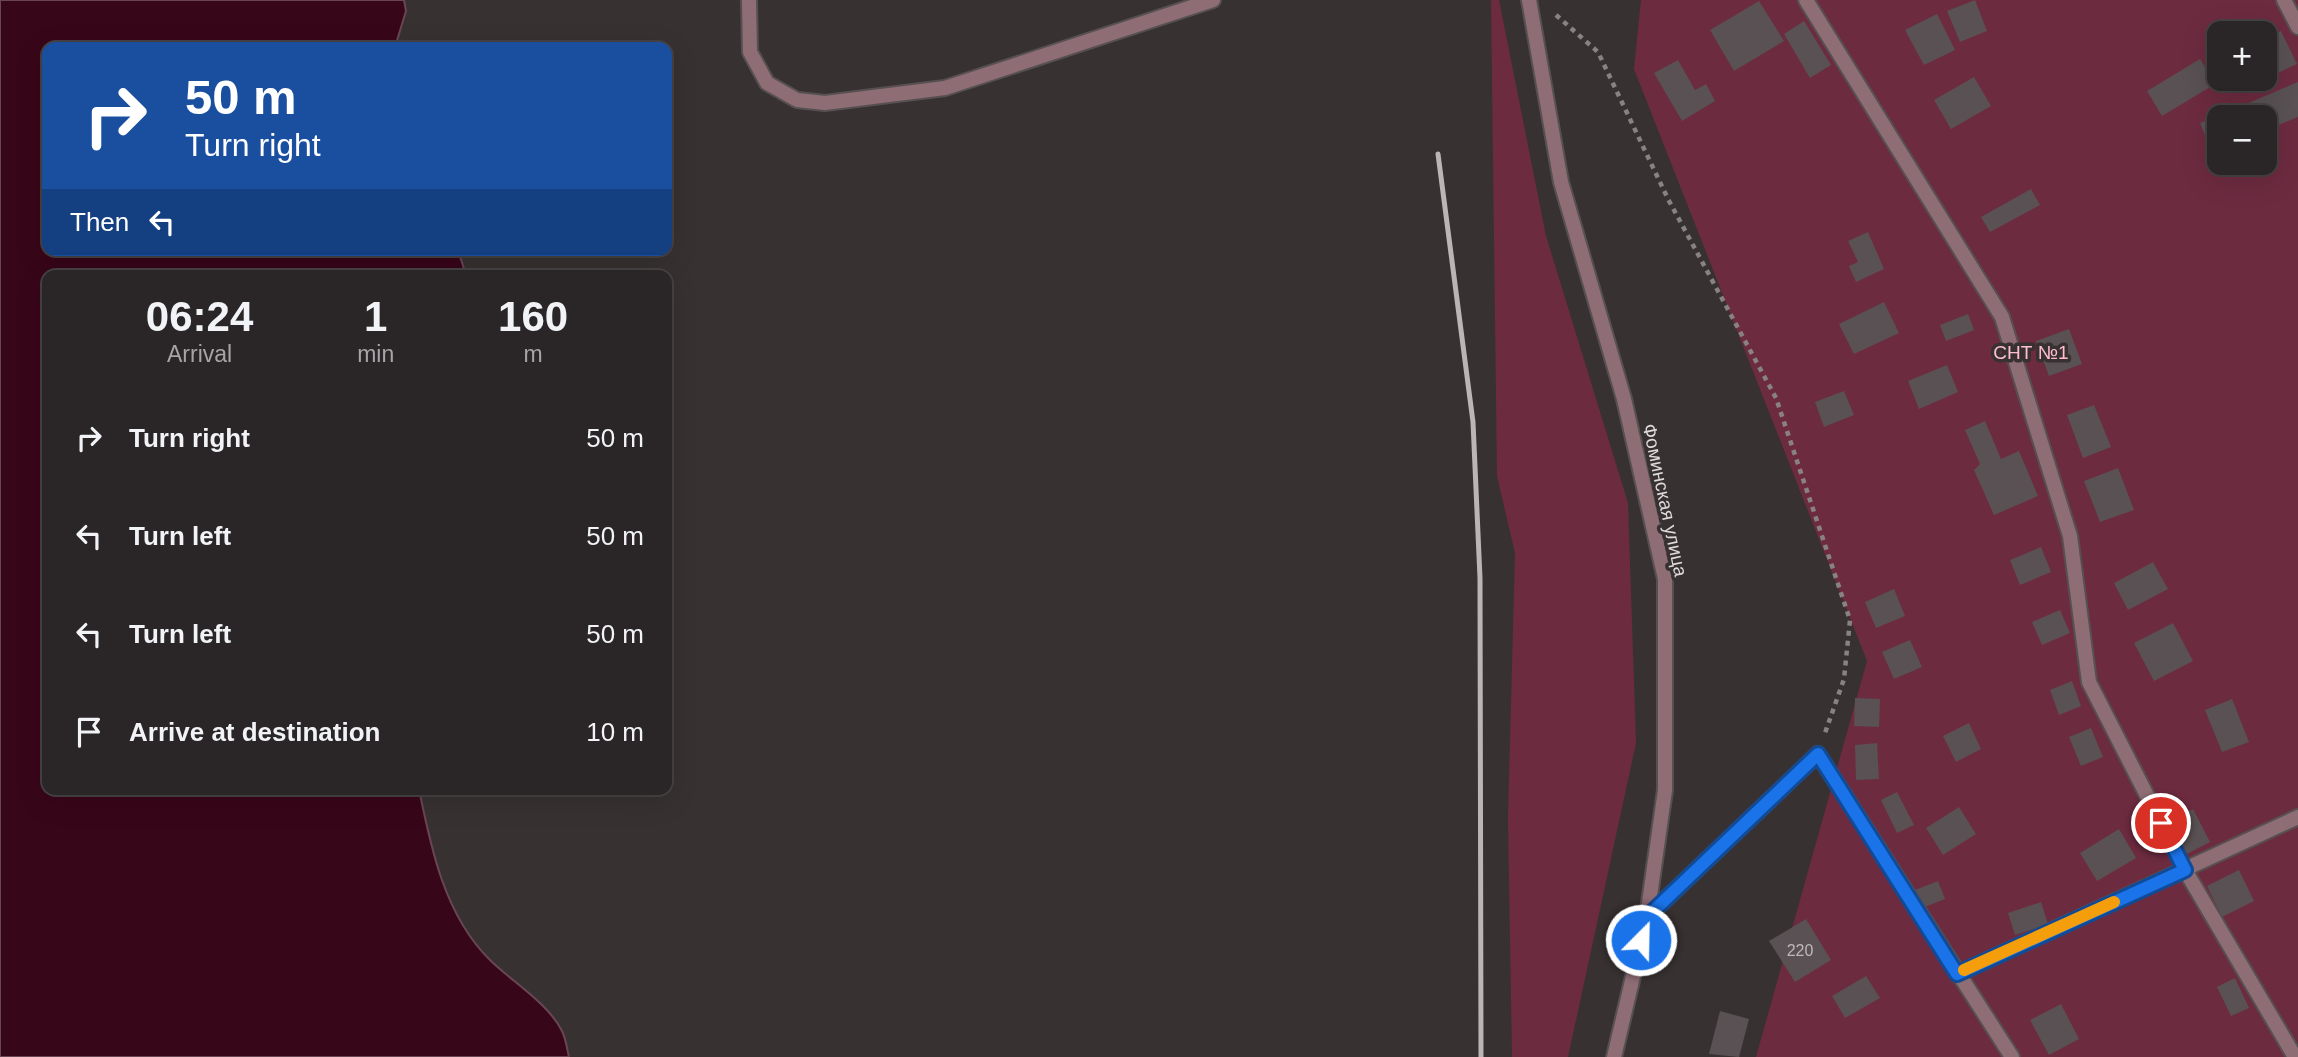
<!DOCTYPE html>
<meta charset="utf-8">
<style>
:root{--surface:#2a2526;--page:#363132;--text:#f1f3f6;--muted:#a5a5a7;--line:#464243}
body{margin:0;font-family:Helvetica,sans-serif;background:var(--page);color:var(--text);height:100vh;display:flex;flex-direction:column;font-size:26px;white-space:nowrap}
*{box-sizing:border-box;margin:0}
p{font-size:23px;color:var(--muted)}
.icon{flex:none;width:38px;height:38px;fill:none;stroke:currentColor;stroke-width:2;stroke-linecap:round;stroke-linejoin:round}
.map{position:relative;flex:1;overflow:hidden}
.side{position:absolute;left:42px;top:270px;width:630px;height:525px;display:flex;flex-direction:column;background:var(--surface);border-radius:14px;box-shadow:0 7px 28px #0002,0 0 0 2px var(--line)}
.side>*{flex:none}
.banner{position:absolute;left:42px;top:42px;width:630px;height:214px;border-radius:14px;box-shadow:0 7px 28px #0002,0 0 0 2px var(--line);background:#1a4fa0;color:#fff;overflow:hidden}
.tools{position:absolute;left:2207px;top:21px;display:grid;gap:14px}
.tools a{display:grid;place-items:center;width:70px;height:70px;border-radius:14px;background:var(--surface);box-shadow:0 7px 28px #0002,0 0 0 2px var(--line);font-size:35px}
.pin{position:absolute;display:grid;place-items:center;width:60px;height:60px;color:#fff;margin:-30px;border:4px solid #fff;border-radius:50%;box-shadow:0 2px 7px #0007}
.me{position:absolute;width:77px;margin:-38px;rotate:23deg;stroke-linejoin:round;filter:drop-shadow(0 0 5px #0008)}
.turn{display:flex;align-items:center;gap:24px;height:147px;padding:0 28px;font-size:32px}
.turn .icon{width:91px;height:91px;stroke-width:2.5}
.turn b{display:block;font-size:49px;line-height:60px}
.then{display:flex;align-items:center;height:66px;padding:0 28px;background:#0003;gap:14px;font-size:26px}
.eta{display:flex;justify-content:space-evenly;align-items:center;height:119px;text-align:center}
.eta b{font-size:42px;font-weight:700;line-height:49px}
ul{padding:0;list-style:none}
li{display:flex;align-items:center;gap:21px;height:98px;padding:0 28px}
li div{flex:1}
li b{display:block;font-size:26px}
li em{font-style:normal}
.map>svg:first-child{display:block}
</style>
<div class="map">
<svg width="2298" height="1057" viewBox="0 0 2298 1057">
<rect width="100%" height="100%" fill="#383132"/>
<g fill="#6d2b40" fill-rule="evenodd">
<polygon points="1491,0 1499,0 1546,236 1628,503 1636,743 1568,1057 1512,1057 1508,818 1515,553 1497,476"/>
<path d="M 1641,0 L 2298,0 L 2298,1057 L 1756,1057 L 1867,661 L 1634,69 ZM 2219,33 L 2264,33 L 2264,79 L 2219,79 ZM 2219,117 L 2264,117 L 2264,163 L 2219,163 Z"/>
</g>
<path fill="#380619" stroke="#6a4654" stroke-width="2" d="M 0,0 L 404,0 L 406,11 L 395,47 L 47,47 L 47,250 L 458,250 L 466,275 L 47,275 L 47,789 L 419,789 C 431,849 445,916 490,960 C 511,981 549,1004 562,1031 C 566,1039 567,1049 569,1057 L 0,1057 Z"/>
<g fill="#595153">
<polygon points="1975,0 1987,31 1960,42 1947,11"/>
<polygon points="1759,1 1784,41 1734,71 1710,30"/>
<polygon points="1937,14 1955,50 1924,65 1905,30"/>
<polygon points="1804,21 1831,65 1810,78 1784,34"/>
<polygon points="2281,31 2297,64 2271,76 2264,62 2264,39"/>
<polygon points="2200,59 2215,84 2162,116 2147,91"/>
<polygon points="1678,60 1695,90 1706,84 1715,101 1682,121 1654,73"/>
<polygon points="1974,77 1991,106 1951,129 1934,100"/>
<polygon points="2298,82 2298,117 2264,131 2264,117 2251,117 2246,104"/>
<polygon points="2228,111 2231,117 2219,117 2219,146 2211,150 2200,123"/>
<polygon points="2031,189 2040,205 1990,232 1981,217"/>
<polygon points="1868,232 1884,269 1856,282 1849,266 1858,262 1848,241"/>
<polygon points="1884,302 1899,333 1854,354 1839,324"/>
<polygon points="1968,314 1974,330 1946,341 1940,325"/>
<polygon points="2069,329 2082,364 2049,376 2036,341"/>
<polygon points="1947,365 1958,392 1919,409 1908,381"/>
<polygon points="1844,391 1854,415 1824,427 1815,402"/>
<polygon points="2094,405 2111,447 2083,458 2067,415"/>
<polygon points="1985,421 2001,459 2019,451 2038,496 1994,515 1974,470 1980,464 1965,430"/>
<polygon points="2118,468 2134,510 2100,522 2084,481"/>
<polygon points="2041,547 2051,572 2020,585 2010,560"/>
<polygon points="2153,562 2168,589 2128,610 2114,583"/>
<polygon points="1894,589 1905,616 1876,628 1865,602"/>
<polygon points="2060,610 2070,633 2042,645 2032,622"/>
<polygon points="2173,623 2193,661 2154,681 2134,643"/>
<polygon points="1910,640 1922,667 1894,679 1882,652"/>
<polygon points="2072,681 2081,706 2059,715 2050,690"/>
<polygon points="1855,698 1880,699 1879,727 1854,726"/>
<polygon points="2232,699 2249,742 2222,752 2205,710"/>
<polygon points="1969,723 1981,749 1956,762 1943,736"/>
<polygon points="2091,728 2103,757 2081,766 2069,737"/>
<polygon points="1877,743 1879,779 1856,780 1855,745"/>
<polygon points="1897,792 1914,825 1897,833 1881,800"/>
<polygon points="1959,807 1976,834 1943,855 1926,828"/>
<polygon points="2193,809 2210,842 2185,855 2168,822"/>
<polygon points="2119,829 2136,858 2097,881 2080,853"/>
<polygon points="2239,870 2254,901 2222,917 2207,886"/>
<polygon points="1938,881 1945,899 1922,908 1915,890"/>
<polygon points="2041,902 2048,924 2015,935 2008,913"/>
<polygon points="1806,919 1831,960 1795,982 1769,941"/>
<polygon points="1866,976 1880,998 1845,1018 1832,996"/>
<polygon points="2235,978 2249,1008 2231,1016 2217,987"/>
<polygon points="2061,1004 2079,1039 2049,1055 2030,1020"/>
<polygon points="1720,1011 1749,1019 1739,1057 1709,1054"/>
</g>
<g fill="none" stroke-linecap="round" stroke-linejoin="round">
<g stroke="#565051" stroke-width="18">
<g id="service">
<polyline points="749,0 750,52 767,83 797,100 825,103 945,88 1213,0"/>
<polyline points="1806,0 2002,317 2070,536 2089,682 2185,870 2295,1057"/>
<polyline points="2284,0 2298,27"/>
<polyline points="1647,917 1818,754 2012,1057"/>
<polyline points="1957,974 2298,817"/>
</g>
</g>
<g stroke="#565051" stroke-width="18">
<polyline id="tertiary" points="1529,0 1561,182 1624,399 1665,579 1665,790 1647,917 1614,1057"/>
</g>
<polyline stroke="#888283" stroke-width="4.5" stroke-dasharray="5 5" stroke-linecap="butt" points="1556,15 1598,52 1668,199 1776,398 1850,620 1844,679 1825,733"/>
<use href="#service" stroke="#8f6d75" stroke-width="14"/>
<use href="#tertiary" stroke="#8f6d75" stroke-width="14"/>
<polyline stroke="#bab5b6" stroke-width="5" points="1438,154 1473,422 1480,578 1481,1057"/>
</g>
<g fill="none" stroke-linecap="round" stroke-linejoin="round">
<g stroke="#114b97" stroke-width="18">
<polyline id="route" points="1641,940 1647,917 1818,754 1957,974 2185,870 2161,823"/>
</g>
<use href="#route" stroke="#1a73e8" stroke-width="12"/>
<polyline stroke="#f59e0b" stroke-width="12" points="1964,970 2114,902"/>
</g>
<g text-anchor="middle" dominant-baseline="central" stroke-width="7" stroke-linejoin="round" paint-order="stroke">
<g font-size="16" fill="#beb8ba">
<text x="1800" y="950">220</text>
</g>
<g font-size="19" fill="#ffbdcd" stroke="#383132">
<text x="2031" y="352">СНТ №1</text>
</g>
<g font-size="19" fill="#dfdbdc" stroke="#383132">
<text transform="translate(1665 500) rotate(78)">Фоминская улица</text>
</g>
</g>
</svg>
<div class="tools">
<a>+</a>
<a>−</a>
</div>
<div class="pin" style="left:2161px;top:823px;background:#d93025"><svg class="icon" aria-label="arrive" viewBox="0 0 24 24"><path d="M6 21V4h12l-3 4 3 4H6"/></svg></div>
<svg class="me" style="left:1641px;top:940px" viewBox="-20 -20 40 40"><circle r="17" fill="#1a73e8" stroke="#fff" stroke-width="3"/><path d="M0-11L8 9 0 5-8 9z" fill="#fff"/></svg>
<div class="banner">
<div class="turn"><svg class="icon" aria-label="right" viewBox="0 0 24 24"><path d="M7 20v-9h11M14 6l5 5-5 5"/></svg><div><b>50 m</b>Turn right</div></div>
<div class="then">Then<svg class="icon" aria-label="left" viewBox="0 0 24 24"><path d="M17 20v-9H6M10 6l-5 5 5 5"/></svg></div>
</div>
<section class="side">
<div class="eta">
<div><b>06:24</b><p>Arrival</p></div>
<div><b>1</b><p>min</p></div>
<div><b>160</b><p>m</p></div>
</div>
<ul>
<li><svg class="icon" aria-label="right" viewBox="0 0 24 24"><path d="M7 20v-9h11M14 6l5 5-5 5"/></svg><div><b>Turn right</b></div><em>50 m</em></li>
<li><svg class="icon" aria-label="left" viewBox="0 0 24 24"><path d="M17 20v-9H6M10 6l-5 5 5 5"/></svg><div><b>Turn left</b></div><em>50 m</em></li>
<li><svg class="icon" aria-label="left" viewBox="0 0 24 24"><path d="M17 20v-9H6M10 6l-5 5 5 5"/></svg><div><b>Turn left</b></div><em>50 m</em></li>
<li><svg class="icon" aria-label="arrive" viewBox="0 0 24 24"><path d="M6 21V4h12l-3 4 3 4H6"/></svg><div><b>Arrive at destination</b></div><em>10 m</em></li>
</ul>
</section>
</div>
